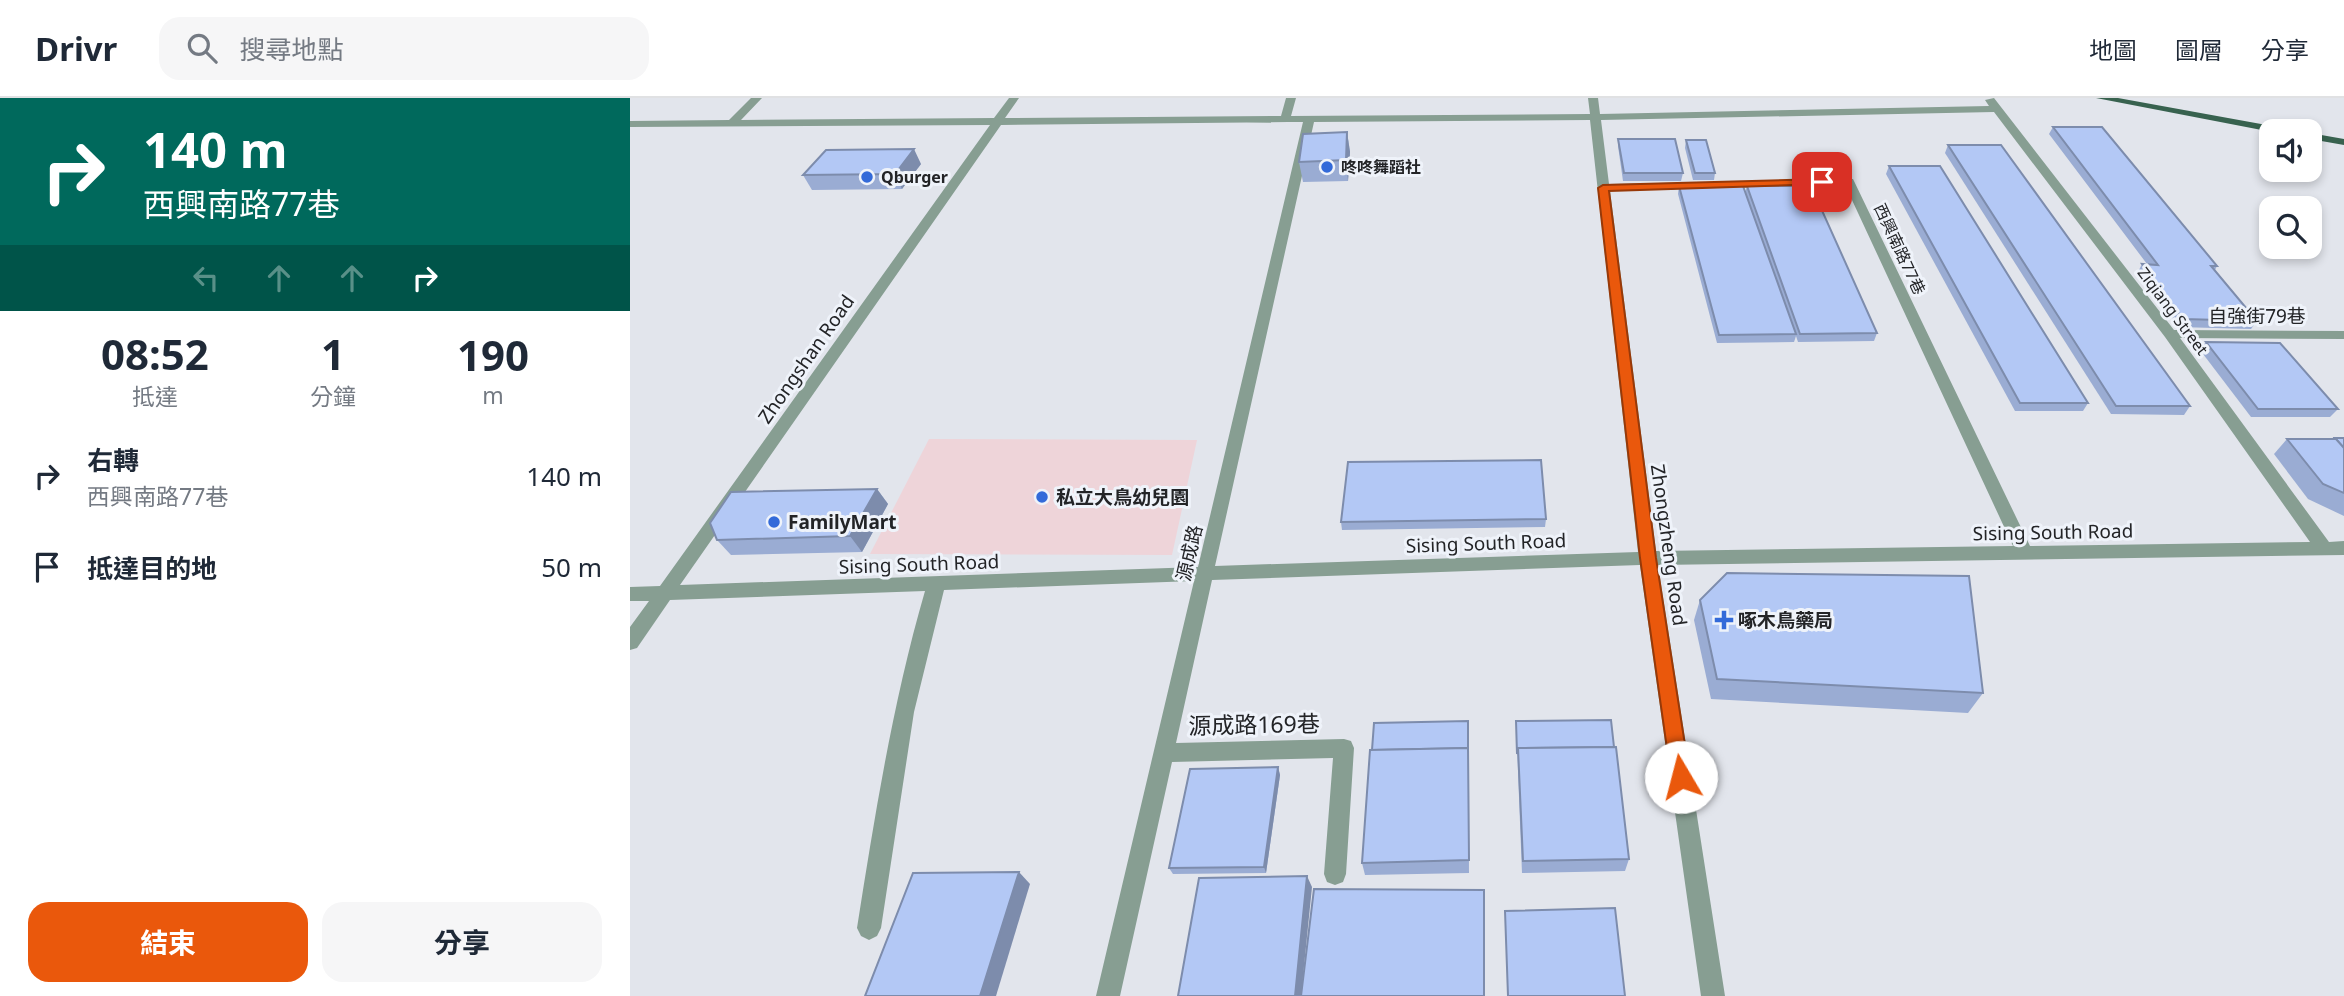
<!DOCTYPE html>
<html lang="zh-TW">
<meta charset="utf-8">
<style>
:root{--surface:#fff;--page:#f6f6f7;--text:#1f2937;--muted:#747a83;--line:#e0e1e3;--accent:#ea580c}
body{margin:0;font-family:"Noto Sans","Noto Sans TC",sans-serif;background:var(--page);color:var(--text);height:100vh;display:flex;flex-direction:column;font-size:26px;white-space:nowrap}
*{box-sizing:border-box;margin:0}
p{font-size:23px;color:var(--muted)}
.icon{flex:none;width:38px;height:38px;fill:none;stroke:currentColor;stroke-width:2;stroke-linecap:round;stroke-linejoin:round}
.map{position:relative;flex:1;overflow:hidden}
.side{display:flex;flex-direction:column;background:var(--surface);width:630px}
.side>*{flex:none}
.hud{background:#00695c;color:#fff;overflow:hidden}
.controls{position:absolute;left:1629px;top:21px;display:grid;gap:14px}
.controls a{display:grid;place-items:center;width:63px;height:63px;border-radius:14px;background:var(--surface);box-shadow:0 4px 10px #0003;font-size:35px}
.pin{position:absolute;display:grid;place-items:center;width:60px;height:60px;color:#fff;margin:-30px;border-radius:14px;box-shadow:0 4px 10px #0006}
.me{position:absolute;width:77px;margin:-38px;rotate:352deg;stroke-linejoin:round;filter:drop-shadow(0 0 5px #0008)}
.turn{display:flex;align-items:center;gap:24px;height:147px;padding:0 28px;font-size:32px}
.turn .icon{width:91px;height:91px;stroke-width:2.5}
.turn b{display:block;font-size:49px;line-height:60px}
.lanes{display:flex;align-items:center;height:66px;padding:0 28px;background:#0003;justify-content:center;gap:35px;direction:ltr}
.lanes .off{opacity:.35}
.eta{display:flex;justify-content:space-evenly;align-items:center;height:119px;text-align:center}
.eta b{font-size:42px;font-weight:700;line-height:49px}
.primary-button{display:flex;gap:14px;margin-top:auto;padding:14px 28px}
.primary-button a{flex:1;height:80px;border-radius:21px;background:var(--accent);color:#fff;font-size:28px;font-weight:700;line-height:80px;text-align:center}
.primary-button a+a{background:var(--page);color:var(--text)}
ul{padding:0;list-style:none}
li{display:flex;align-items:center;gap:21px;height:91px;padding:0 28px}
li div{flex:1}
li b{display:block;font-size:26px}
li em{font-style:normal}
header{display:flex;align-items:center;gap:42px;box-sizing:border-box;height:98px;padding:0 35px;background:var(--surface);border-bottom:2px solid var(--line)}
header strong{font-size:33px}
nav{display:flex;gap:38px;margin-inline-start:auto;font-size:24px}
.search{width:490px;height:63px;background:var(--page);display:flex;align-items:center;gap:18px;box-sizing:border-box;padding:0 24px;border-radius:21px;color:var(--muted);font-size:26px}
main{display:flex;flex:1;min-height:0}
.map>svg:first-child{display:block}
</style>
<header>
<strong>Drivr</strong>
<div class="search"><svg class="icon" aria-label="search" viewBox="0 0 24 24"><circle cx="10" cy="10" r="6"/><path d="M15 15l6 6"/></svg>搜尋地點</div>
<nav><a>地圖</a><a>圖層</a><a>分享</a></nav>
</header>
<main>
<section class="side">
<div class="hud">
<div class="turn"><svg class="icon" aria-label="right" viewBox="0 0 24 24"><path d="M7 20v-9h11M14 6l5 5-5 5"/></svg><div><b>140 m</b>西興南路77巷</div></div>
<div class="lanes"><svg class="icon off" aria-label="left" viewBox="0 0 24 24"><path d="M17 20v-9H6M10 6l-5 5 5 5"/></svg><svg class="icon off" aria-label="ahead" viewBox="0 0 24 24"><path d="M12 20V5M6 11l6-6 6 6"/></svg><svg class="icon off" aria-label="ahead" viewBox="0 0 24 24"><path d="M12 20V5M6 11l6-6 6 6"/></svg><svg class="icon" aria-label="right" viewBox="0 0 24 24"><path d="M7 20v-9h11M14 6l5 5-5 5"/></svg></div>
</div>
<div class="eta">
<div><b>08:52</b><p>抵達</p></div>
<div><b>1</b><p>分鐘</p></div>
<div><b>190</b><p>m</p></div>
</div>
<ul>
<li><svg class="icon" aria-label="right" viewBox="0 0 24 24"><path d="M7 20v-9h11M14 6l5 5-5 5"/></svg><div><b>右轉</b><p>西興南路77巷</p></div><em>140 m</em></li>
<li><svg class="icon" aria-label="arrive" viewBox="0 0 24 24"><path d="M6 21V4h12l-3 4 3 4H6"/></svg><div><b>抵達目的地</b></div><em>50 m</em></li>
</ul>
<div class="primary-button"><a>結束</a><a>分享</a></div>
</section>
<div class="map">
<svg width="1714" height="898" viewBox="0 0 1714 898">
<rect width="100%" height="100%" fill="#e2e5ec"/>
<polygon fill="#eed4d9" points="299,341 567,342 542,457 240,456"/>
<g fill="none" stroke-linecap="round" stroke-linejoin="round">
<path fill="#879e92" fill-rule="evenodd" d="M 121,0 L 132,0 L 111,22 L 364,20 L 379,0 L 389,0 L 375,20 L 651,18 L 656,0 L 666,0 L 661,18 L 960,16 L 958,0 L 968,0 L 970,16 L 1359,8 L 1355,2 L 1364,0 L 1544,232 L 1714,233 L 1714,241 L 1550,240 L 1699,444 L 1714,443 L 1714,457 L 1028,467 L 1095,898 L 1071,898 L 1010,467 L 582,482 L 546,645 L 714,641 L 721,643 L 724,650 L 716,776 L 713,784 L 705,787 L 697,784 L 694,776 L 703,660 L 542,664 L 490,898 L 466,898 L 564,483 L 314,492 L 284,614 L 251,830 L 247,838 L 239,842 L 231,838 L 227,830 C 245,716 263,603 295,493 L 40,502 L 7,550 L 0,552 L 0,529 L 19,503 L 0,503 L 0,489 L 30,488 L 360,27 L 0,29 L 0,23 L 99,22 ZM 1364,14 L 1535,239 L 1680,444 L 1400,448 L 1223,81 L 979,86 L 971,22 ZM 960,22 L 1008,454 L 585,468 L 684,24 ZM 658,24 L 673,24 L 568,469 L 50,487 L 371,27 ZM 1215,87 L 1383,448 L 1026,453 L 980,93 Z"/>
<g fill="#38624f" fill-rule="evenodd">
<polygon points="1466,0 1488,0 1653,30 1658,33 1642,34"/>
<polygon points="1680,35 1714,41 1714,47 1680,41"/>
</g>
</g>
<g fill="#9aacd3">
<polygon points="1423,29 1587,168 1585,172 1627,223 1621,231 1548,229 1508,174 1512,166 1517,166 1419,36"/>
<polygon points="717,34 720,54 718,83 673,84 669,64"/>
<polygon points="988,41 1053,75 1051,83 993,83 988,48"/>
<polygon points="1056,42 1085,75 1084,82 1063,82 1055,50"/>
<polygon points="1318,47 1560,308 1554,317 1481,316 1315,55"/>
<polygon points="291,66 272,91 182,92 173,77"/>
<polygon points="1259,68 1458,305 1453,313 1385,313 1256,76"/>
<polygon points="1049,88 1115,95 1117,88 1247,235 1244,243 1168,244 1166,238 1164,244 1087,245 1048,96"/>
<polygon points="1576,244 1708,311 1700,319 1621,319 1570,252"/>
<polygon points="1714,340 1714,418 1678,401 1644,356 1657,341"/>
<polygon points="247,391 258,406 232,454 101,457 87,442"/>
<polygon points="916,421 915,429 712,432 711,424"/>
<polygon points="1070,502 1353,595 1338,615 1081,601 1064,522"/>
<polygon points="838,623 839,775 735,777 732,765"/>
<polygon points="886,623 999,761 995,773 892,775"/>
<polygon points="648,669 650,677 636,775 543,776 539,770"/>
<polygon points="875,813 995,898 878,898"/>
</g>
<g fill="#7d8cac">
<polygon points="717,34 720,54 718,83 716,62"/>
<polygon points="284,51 291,66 272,91 265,76"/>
<polygon points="247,391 258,406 232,454 220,438"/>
<polygon points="648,669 650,677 636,775 634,769"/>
<polygon points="389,774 400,786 366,898 350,898"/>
<polygon points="677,778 682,789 671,898 665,898"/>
</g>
<g fill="#b3c8f5" stroke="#7d8cac" stroke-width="2">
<polygon points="1423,29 1472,29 1587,168 1581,168 1627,223 1553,221 1512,166 1528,167"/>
<polygon points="717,34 716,62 669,64 673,36"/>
<polygon points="988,41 1045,41 1053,75 994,75"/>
<polygon points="1056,42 1076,42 1085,75 1065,75"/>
<polygon points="1318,47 1371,47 1560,308 1486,308"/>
<polygon points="284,51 265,76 173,77 196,52"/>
<polygon points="1259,68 1310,68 1458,305 1390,305"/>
<polygon points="1049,88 1113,88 1166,236 1089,237"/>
<polygon points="1117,88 1181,88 1247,235 1170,236"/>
<polygon points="1576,244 1650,245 1708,311 1628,311"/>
<polygon points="1703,340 1714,340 1714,350 1706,341"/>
<polygon points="1657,341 1706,341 1714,350 1714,395 1693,386"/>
<polygon points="911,362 916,421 711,424 718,364"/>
<polygon points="247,391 220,438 87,442 80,425 101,394"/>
<polygon points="1097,475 1339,478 1353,595 1087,581 1070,502"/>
<polygon points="981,622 984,649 888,650 887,656 886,623"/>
<polygon points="838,623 838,656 838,650 742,652 744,625"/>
<polygon points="986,649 999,761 893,763 888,650"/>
<polygon points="838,650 839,762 732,765 740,652"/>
<polygon points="648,669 634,769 539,770 560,671"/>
<polygon points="389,774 350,898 235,898 283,775"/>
<polygon points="677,778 665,898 548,898 569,780"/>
<polygon points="684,791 854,792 854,898 671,898"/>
<polygon points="985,810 995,898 878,898 875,813"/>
</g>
<polygon fill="#ea580c" stroke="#983908" stroke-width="2" points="1192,81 1195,82 1195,86 979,93 1026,460 1060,679 1057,685 1051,688 1044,685 1041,679 1010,460 968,90 973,87"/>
<g fill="#336ad9" stroke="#eff3fa" stroke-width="2.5">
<circle cx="697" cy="69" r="7"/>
<circle cx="237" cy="79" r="7"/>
<circle cx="412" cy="399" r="7"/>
<circle cx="144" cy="424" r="7"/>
<path d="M1090.5 511.5h7v7h7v7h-7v7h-7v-7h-7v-7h7z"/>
</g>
<g text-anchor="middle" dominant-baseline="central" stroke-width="6" stroke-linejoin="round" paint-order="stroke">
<g font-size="16" font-weight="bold" fill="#232427" stroke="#eff3fa" text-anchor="start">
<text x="711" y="69">咚咚舞蹈社</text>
<text x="251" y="79">Qburger</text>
</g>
<g font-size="16" fill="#232427" stroke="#eff3fa">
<text transform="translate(1270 151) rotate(65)">西興南路77巷</text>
<text transform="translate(1543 213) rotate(53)">Ziqiang Street</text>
</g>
<g font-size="19" fill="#232427" stroke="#eff3fa">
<text x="1627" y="218">自強街79巷</text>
<text transform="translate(176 261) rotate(-55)">Zhongshan Road</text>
<text transform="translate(1423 434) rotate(-1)">Sising South Road</text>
<text transform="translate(856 445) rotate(-2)">Sising South Road</text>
<text transform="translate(1039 447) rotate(82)">Zhongzheng Road</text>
<text transform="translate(559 455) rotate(-77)">源成路</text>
<text transform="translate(289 466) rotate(-2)">Sising South Road</text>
</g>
<g font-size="19" font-weight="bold" fill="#232427" stroke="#eff3fa" text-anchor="start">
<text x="426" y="399">私立大鳥幼兒園</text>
<text x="158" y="424">FamilyMart</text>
<text x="1108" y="522">啄木鳥藥局</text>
</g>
<g font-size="23" fill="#232427" stroke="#eff3fa">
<text transform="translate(624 626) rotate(-1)">源成路169巷</text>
</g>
</g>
</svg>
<div class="controls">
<a><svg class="icon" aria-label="sound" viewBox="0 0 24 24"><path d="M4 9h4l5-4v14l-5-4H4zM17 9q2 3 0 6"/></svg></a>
<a><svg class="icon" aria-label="search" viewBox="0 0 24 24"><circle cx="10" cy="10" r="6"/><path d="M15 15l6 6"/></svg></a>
</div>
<div class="pin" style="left:1192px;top:84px;background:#d93025"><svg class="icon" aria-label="arrive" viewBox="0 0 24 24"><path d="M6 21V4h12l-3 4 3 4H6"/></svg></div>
<svg class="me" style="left:1051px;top:679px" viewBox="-20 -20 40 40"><circle r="19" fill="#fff"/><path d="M0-13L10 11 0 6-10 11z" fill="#ea580c"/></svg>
</div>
</main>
